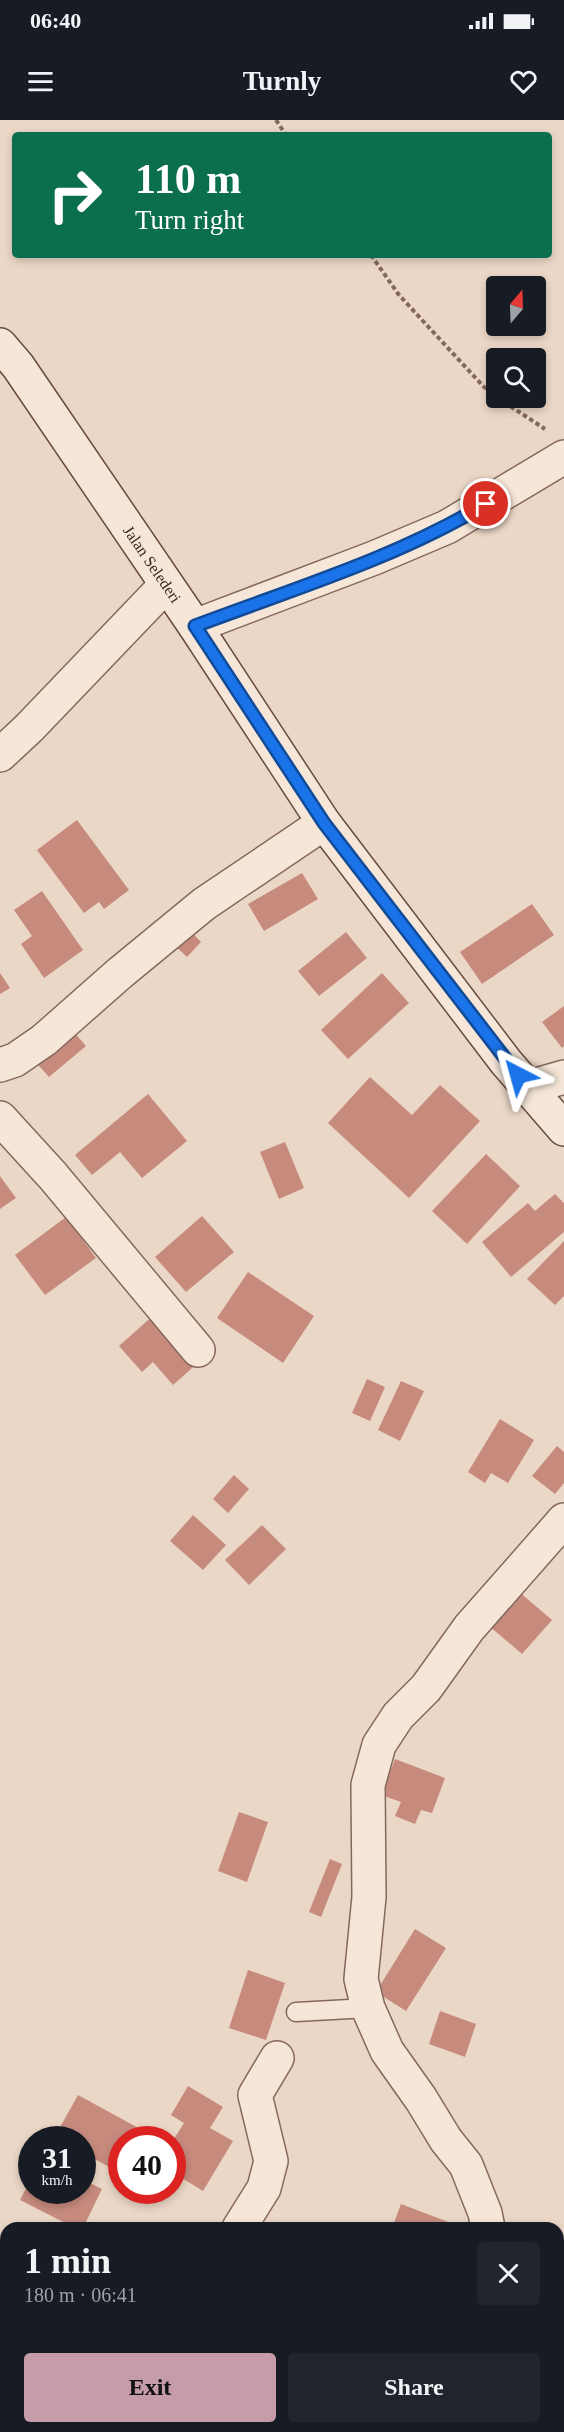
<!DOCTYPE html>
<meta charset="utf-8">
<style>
:root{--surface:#171b24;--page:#20242c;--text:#f1f3f6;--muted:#9ea1a6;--accent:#c59ca8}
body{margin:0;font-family:"Times New Roman",serif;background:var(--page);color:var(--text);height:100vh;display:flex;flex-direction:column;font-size:22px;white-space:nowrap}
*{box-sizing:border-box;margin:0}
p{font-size:20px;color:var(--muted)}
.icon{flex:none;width:33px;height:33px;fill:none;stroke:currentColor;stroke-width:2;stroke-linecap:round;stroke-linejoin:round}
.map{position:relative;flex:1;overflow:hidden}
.side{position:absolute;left:0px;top:2102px;width:564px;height:212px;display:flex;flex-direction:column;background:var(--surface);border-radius:18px 18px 0 0;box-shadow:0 3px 9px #0003}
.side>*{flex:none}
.hud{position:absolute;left:12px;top:12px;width:540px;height:126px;border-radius:6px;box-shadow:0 3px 9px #0003;background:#0b6e4f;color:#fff;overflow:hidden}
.needle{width:39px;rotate:19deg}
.controls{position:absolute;left:486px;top:156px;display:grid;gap:12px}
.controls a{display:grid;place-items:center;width:60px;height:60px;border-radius:6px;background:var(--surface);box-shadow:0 3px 9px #0003;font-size:30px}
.speed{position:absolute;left:18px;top:2006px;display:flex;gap:12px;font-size:30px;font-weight:700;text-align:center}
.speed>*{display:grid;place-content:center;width:78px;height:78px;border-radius:50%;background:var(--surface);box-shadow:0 3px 9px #0003;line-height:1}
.speed small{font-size:15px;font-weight:400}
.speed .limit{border:9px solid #d22;background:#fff;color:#111}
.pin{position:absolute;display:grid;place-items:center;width:51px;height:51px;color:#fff;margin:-26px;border:3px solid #fff;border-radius:50%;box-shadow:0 2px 6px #0007}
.me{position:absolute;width:66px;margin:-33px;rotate:321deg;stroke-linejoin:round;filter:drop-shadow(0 0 4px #0008)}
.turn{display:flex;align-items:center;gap:21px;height:126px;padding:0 24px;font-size:27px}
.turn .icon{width:78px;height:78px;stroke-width:2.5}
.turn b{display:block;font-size:42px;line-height:51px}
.round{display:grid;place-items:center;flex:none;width:63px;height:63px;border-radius:6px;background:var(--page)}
.overview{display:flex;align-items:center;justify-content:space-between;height:102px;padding:0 24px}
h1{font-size:36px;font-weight:800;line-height:45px}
.action{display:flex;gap:12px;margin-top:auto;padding:12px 24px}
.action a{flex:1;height:69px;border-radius:6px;background:var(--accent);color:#111;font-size:24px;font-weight:800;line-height:69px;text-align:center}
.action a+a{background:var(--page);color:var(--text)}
.status{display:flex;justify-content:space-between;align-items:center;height:42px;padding:0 30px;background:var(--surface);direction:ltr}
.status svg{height:16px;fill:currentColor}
header{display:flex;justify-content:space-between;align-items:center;height:78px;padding:0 24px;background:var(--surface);font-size:27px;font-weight:800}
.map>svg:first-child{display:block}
</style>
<div class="status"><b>06:40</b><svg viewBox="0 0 49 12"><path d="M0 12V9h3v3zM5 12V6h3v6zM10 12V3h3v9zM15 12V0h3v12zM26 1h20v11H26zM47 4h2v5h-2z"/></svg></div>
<header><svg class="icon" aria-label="menu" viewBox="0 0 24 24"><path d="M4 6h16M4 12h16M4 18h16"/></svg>Turnly<svg class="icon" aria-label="heart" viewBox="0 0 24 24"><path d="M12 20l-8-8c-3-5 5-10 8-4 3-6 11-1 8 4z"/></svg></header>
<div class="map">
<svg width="564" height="2312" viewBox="0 0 564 2312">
<rect width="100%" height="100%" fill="#ebd7c6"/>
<g fill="#c78b7e">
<polygon points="77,700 129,770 104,789 99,782 84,793 37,730"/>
<polygon points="302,753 318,779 264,811 248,784"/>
<polygon points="42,771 83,830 44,858 21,824 32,816 14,790"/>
<polygon points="532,784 554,815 482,864 460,832"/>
<polygon points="185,805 201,822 187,837 170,821"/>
<polygon points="346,812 367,838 319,876 298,851"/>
<polygon points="0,853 10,868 0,874"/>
<polygon points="382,853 409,883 348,939 321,910"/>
<polygon points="564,886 564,926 562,928 542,902"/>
<polygon points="68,905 86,926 49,957 30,936"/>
<polygon points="370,957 412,995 440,965 480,1001 409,1078 328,1003"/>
<polygon points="148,974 187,1021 142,1058 120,1032 92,1055 75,1035"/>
<polygon points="285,1022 304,1068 279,1079 260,1032"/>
<polygon points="486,1034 520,1066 467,1124 432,1091"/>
<polygon points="0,1056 16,1078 0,1089"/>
<polygon points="555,1074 564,1083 564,1112 511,1157 482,1122 528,1083 535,1091"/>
<polygon points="202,1096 234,1132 186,1172 155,1137"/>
<polygon points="66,1097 96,1138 45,1175 15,1135"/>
<polygon points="564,1121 564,1176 555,1185 527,1159"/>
<polygon points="248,1152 314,1196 283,1243 217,1198"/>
<polygon points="156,1193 200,1241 173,1265 153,1242 142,1252 119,1226"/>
<polygon points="367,1259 385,1267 370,1301 352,1293"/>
<polygon points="401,1261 424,1271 400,1321 378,1310"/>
<polygon points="500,1299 534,1320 508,1363 491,1353 485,1363 468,1352"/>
<polygon points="557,1326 564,1332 564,1363 555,1374 532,1356"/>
<polygon points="234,1355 249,1369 228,1393 213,1379"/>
<polygon points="193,1395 226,1425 203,1450 170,1421"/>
<polygon points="262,1405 286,1429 249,1465 225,1440"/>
<polygon points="511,1465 552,1500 522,1534 482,1500"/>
<polygon points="395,1639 445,1658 432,1693 421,1690 415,1704 395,1696 401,1682 381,1675"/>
<polygon points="239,1692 268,1702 247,1762 218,1751"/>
<polygon points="330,1739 342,1744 321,1797 309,1792"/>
<polygon points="415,1809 446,1828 406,1891 376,1872"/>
<polygon points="248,1850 285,1863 266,1920 229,1908"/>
<polygon points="440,1891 476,1904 465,1937 429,1924"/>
<polygon points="188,1966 223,1987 210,2008 233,2021 203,2071 172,2052 172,2022 184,2003 171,1995"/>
<polygon points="78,1975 155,2017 122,2019 122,2054 82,2032 82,2019 62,2019 64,2014 58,2011"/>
<polygon points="32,2057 32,2070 82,2070 82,2059 102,2069 83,2108 75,2108 20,2080"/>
<polygon points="401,2084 451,2103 449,2108 392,2108"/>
<polygon points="441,2307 505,2307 503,2312 440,2312"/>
</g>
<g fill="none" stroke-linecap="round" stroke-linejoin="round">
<g stroke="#85685d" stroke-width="21">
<polyline id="lane" points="296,1892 368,1888"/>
</g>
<g stroke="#85685d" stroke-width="36">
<g id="street">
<polyline points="195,506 374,438 447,407 564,337"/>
<polyline points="0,635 29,608 166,465"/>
<polyline points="0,945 15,940 44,920 120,853 204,784 324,703"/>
<polyline points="529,967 564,957"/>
<polyline points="0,998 53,1056 198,1230"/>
<polyline points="239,2108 264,2068 271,2041 255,1975 277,1938"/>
<polyline points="488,2108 485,2093 466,2045 446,2020 421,1979 387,1931 368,1888 361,1859 369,1777 368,1665 379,1625 398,1596 426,1568 469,1508 564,1400"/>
<polyline points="558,2297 564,2300"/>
<polyline points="426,2312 427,2307"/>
</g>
</g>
<g stroke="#674a40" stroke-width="36">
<g id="secondary">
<path id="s1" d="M 0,225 L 18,246 L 195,506 L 324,703 L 506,942 L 564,1009"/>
</g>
</g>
<g stroke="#85685d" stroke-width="4" stroke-dasharray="4.5 3" stroke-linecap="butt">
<polyline points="276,0 286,15"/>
<polyline points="371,135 399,175 484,267 496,276"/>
<polyline points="498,278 545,309"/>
</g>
<use href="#lane" stroke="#f6e6d8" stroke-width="18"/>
<use href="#street" stroke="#f6e6d8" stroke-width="33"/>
<use href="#secondary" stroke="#f6e6d8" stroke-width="33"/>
</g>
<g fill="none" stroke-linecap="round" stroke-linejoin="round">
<g stroke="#114b97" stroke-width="15">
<path id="route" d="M 486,384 C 396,438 293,469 195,506 L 324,703 L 518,955"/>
</g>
<use href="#route" stroke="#1a73e8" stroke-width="10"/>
</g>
<g text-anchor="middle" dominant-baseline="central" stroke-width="5" stroke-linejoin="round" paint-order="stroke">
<g font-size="16" fill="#362520" stroke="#f3e3d5">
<text stroke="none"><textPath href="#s1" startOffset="267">Jalan Selederi</textPath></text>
</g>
</g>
</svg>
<div class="controls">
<a><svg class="needle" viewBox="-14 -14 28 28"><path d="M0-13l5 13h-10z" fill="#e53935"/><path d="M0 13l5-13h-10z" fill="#9ea1a6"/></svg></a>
<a><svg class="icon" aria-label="search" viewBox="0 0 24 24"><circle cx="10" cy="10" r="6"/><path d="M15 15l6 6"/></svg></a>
</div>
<div class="speed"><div>31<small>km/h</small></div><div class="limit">40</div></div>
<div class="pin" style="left:486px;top:384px;background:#d93025"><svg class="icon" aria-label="arrive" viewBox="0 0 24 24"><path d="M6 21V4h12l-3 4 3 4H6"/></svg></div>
<svg class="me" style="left:518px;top:955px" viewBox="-20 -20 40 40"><path d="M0-17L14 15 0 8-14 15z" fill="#1a73e8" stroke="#fff" stroke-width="4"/></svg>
<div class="hud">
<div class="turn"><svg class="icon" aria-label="right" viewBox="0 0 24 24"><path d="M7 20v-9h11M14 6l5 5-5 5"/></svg><div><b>110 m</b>Turn right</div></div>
</div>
<section class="side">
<div class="overview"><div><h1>1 min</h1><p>180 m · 06:41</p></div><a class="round"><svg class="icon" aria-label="close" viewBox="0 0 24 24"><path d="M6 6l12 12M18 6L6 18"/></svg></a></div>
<div class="action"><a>Exit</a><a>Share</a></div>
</section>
</div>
